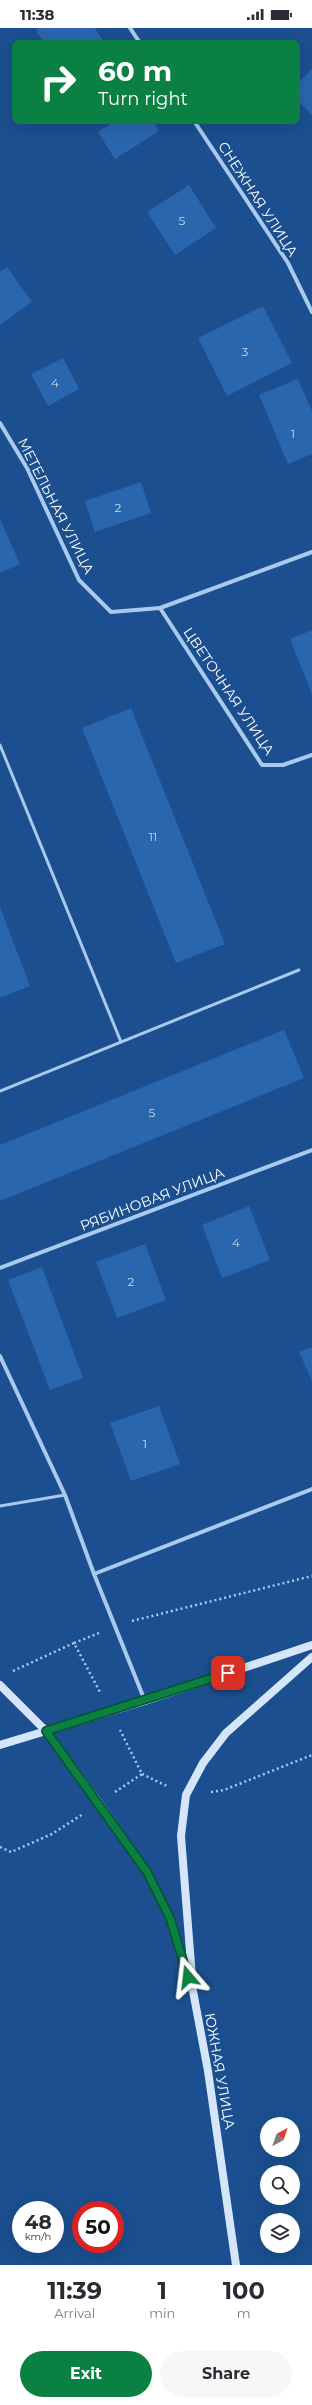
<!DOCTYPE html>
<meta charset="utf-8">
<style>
:root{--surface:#fff;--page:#f7f7f7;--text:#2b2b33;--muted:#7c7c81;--accent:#0b8043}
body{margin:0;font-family:Montserrat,sans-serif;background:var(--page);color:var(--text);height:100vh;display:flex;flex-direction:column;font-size:15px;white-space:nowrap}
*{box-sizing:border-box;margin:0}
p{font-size:13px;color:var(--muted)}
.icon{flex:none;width:22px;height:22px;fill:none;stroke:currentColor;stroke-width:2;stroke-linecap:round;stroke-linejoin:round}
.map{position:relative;height:2237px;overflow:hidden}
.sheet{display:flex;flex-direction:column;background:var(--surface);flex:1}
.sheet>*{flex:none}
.banner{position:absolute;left:12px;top:12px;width:288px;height:84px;border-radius:8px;box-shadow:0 4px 16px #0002;background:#0b8043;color:#fff;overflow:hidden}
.needle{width:26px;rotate:40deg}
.controls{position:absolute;left:260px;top:2089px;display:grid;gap:8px}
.controls a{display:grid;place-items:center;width:40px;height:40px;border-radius:50%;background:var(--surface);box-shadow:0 4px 16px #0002;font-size:20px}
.speed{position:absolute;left:12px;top:2173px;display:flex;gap:8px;font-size:20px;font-weight:700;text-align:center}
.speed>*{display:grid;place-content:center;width:52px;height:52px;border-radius:50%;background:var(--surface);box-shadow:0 4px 16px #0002;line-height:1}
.speed small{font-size:10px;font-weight:400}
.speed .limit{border:6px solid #d22;background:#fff;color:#111}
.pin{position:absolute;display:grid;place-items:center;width:34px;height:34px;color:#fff;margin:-17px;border-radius:8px;box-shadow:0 2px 6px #0006}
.me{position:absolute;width:44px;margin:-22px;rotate:343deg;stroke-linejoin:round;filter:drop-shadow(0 0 3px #0008)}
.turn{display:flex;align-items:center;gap:14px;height:84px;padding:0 20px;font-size:18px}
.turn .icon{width:52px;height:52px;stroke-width:2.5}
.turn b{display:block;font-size:28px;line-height:34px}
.eta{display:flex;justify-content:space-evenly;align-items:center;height:68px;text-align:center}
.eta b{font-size:24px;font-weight:700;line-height:28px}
.primary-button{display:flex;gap:8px;margin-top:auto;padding:8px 20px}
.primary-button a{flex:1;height:46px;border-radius:24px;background:var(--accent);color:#fff;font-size:16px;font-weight:700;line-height:46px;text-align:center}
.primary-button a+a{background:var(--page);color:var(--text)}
.status{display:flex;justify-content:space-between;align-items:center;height:28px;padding:0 20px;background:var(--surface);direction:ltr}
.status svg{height:11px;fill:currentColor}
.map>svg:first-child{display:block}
</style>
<div class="status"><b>11:38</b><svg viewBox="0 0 49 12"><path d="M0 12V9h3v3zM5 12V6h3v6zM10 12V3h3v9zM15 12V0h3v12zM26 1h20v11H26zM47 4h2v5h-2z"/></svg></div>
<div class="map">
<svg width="312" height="2237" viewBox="0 0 312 2237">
<rect width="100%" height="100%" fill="#1b4f8f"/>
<g fill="#2a66ad">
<polygon points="38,0 95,0 104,15 44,15 36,2"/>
<polygon points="312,41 312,87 297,72 297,56"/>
<polygon points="115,93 153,93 159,103 115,131 98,104"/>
<polygon points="189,157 216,200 175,227 147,184"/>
<polygon points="7,239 32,274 0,297 0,244"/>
<polygon points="263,278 292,335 227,368 198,310"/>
<polygon points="63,330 79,361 48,378 31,346"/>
<polygon points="298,351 312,383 312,426 288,436 259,367"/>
<polygon points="141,454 151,485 95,504 85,473"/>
<polygon points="0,491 20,536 0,545"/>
<polygon points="312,602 312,666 290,611"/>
<polygon points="131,680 225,916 176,935 82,700"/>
<polygon points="0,879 30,958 0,970"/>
<polygon points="284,1002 304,1050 0,1173 0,1117"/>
<polygon points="249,1178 270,1232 222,1250 202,1197"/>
<polygon points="145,1216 166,1272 117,1290 96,1234"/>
<polygon points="42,1239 83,1350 50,1362 8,1252"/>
<polygon points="312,1319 312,1353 299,1324"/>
<polygon points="159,1378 180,1436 131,1453 110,1395"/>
</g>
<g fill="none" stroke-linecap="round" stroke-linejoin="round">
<g stroke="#a9c9ee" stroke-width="2.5" stroke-dasharray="2 3" stroke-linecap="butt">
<polyline points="132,1593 312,1548"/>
<polyline points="74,1615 99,1605"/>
<polyline points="13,1643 74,1615 101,1666"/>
<polyline points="142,1746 169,1759"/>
<polyline points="115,1764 142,1746 120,1702"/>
<polyline points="211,1764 224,1762 312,1727"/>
<polyline points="0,1819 11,1824 52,1806 83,1786"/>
</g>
<g stroke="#a9c9ee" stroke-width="3">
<polyline points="0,717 121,1014"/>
<polyline points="0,1063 299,942"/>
<polyline points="0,1478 65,1467"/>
</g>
<g stroke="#a9c9ee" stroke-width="4">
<polyline points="130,0 140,15"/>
<polyline points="194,93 288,235 312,284"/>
<polyline points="0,395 27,440 79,552 111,584 160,580 312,524"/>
<polyline points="160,580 262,737 283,737 312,727"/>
<polyline points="0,1240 312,1122"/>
<polyline points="0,1328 65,1467 94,1546 145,1673"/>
<polyline points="94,1546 312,1461"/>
</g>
<g stroke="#d6e6fa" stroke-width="8">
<polyline points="0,1657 46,1703 99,1775 147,1844 170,1890 193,1963 208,2043 236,2237"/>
<polyline points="0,1717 145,1673 312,1617"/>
<polyline points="192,1949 181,1808 186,1767 203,1735 226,1705 312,1629"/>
</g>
</g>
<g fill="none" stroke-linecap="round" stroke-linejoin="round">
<g stroke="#07532c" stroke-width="10">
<polyline id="route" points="188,1949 170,1890 147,1844 46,1703 228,1645"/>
</g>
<use href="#route" stroke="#0b8043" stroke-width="7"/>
</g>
<g text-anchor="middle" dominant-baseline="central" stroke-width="4" stroke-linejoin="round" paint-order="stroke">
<g font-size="12" fill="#cad9ea">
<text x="182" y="192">5</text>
<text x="245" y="323">3</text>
<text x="55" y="354">4</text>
<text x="293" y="405">1</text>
<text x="118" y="479">2</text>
<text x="153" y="808">11</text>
<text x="152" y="1084">5</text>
<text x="236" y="1214">4</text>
<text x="131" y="1253">2</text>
<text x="145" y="1415">1</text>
</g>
<g font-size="14" fill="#fff" stroke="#1b4f8f">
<text transform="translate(258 171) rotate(57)">СНЕЖНАЯ УЛИЦА</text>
<text transform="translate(56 478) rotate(63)">МЕТЕЛЬНАЯ УЛИЦА</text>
<text transform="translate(229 663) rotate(56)">ЦВЕТОЧНАЯ УЛИЦА</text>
<text transform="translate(152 1171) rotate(-21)">РЯБИНОВАЯ УЛИЦА</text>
<text transform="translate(220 2043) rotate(80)">ЮЖНАЯ УЛИЦА</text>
</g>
</g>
</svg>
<div class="controls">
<a><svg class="needle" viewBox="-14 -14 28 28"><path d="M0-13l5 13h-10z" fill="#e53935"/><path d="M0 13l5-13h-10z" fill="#7c7c81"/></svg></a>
<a><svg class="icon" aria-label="search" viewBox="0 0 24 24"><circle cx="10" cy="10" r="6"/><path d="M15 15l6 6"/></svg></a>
<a><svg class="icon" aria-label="layers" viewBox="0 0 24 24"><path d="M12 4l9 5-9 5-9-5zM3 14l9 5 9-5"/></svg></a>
</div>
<div class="speed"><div>48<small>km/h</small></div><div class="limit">50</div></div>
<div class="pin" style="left:228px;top:1645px;background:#d93025"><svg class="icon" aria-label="arrive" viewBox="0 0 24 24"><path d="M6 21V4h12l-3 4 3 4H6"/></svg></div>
<svg class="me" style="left:188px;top:1949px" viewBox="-20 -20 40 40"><path d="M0-17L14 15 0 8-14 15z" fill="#0b8043" stroke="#fff" stroke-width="4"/></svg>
<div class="banner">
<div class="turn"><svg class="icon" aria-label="right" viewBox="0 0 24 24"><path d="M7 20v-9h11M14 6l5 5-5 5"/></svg><div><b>60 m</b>Turn right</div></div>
</div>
</div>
<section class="sheet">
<div class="eta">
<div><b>11:39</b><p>Arrival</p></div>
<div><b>1</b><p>min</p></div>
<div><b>100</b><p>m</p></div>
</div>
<div class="primary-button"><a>Exit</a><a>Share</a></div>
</section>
